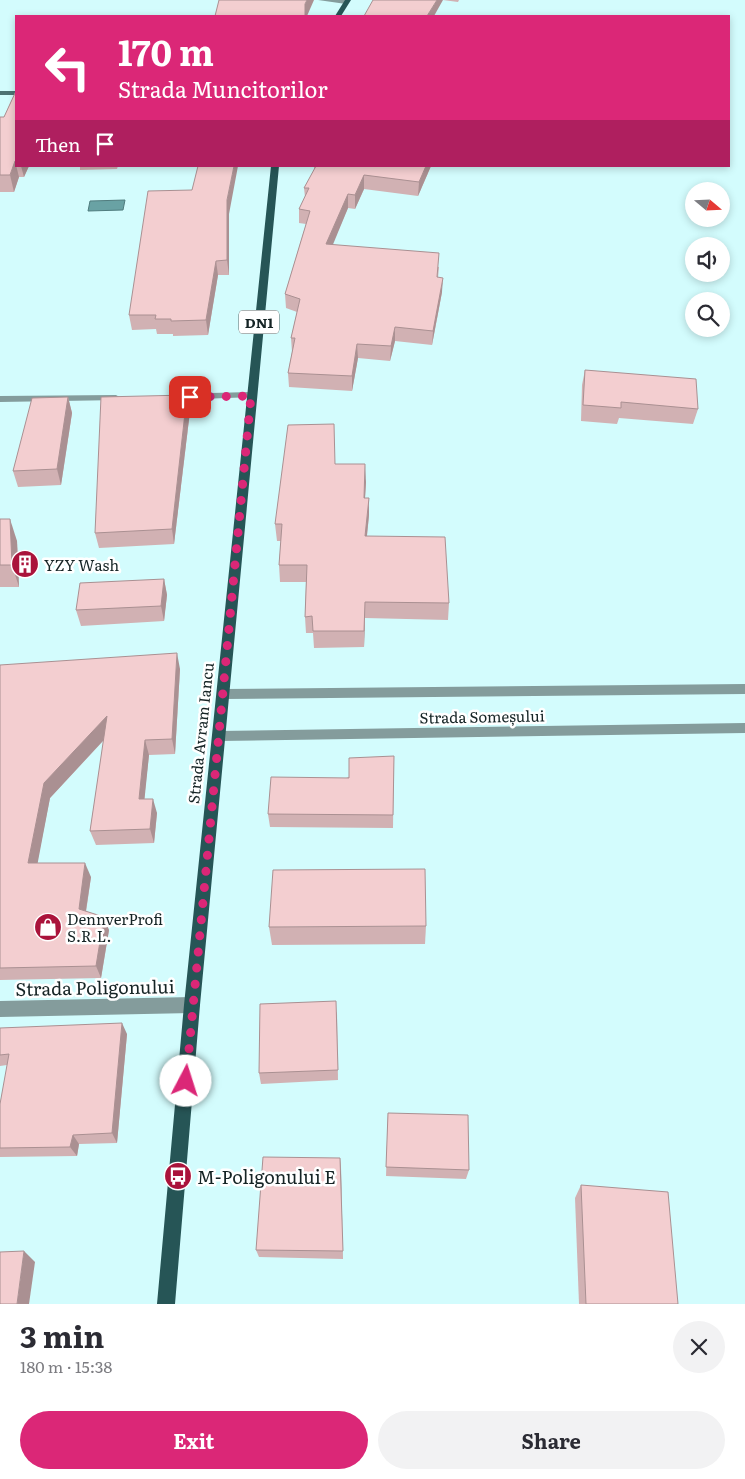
<!DOCTYPE html>
<meta charset="utf-8">
<style>
:root{--surface:#fff;--page:#f2f2f3;--text:#2b2b33;--muted:#7c7c81;--accent:#db2777}
body{margin:0;font-family:Literata,serif;background:var(--page);color:var(--text);height:100vh;display:flex;flex-direction:column;font-size:19px;white-space:nowrap}
*{box-sizing:border-box;margin:0}
p{font-size:16px;color:var(--muted)}
.icon{flex:none;width:28px;height:28px;fill:none;stroke:currentColor;stroke-width:2;stroke-linecap:round;stroke-linejoin:round}
.map{position:relative;height:1304px;overflow:hidden}
.details{display:flex;flex-direction:column;background:var(--surface);flex:1}
.details>*{flex:none}
.guide{position:absolute;left:15px;top:15px;width:715px;height:152px;border-radius:0px;box-shadow:0 2px 8px #0003;background:#db2777;color:#fff;overflow:hidden}
.needle{width:32px;rotate:109deg}
.fabs{position:absolute;left:685px;top:182px;display:grid;gap:10px}
.fabs a{display:grid;place-items:center;width:45px;height:45px;border-radius:50%;background:var(--surface);box-shadow:0 2px 8px #0003;font-size:25px}
.pin{position:absolute;display:grid;place-items:center;width:42px;height:42px;color:#fff;margin:-21px;border-radius:10px;box-shadow:0 2px 8px #0006}
.me{position:absolute;width:55px;margin:-28px;rotate:5deg;stroke-linejoin:round;filter:drop-shadow(0 0 4px #0008)}
.turn{display:flex;align-items:center;gap:18px;height:105px;padding:0 20px;font-size:22px}
.turn .icon{width:65px;height:65px;stroke-width:2.5}
.turn b{display:block;font-size:35px;line-height:42px}
.then{display:flex;align-items:center;height:48px;padding:0 20px;background:#0003;gap:10px;font-size:19px}
.round{display:grid;place-items:center;flex:none;width:52px;height:52px;border-radius:26px;background:var(--page)}
.summary{display:flex;align-items:center;justify-content:space-between;height:85px;padding:0 20px}
h1{font-size:30px;font-weight:700;line-height:38px}
.button{display:flex;gap:10px;margin-top:auto;padding:10px 20px}
.button a{flex:1;height:58px;border-radius:30px;background:var(--accent);color:#fff;font-size:20px;font-weight:700;line-height:58px;text-align:center}
.button a+a{background:var(--page);color:var(--text)}
.map>svg:first-child{display:block}
</style>
<div class="map">
<svg width="745" height="1304" viewBox="0 0 745 1304">
<rect width="100%" height="100%" fill="#d3fcfd"/>
<polygon fill="#69a2a4" stroke="#507c7e" points="125,200 123,210 88,211 90,201"/>
<g fill="none" stroke-linecap="round" stroke-linejoin="round">
<polygon fill="#849c9c" fill-rule="evenodd" points="318,0 346,0 349,2 346,4"/>
<g fill="#849c9c" fill-rule="evenodd">
<polygon points="251,392 255,393 255,397 171,400 166,397 171,394"/>
<polygon points="116,395 121,398 120,400 0,402 0,396"/>
<polygon points="745,684 745,694 223,699 218,698 217,694 218,690 223,689"/>
<polygon points="745,723 745,733 219,741 214,740 212,736 214,732 219,731"/>
<polygon points="192,997 198,1000 200,1005 198,1010 192,1013 0,1017 0,1001"/>
</g>
<rect fill="#4e7273" fill-rule="evenodd" x="0" y="91" width="16" height="4"/>
<g fill="#265556" fill-rule="evenodd">
<polygon points="345,0 351,0 341,16 335,16"/>
<polygon points="271,166 279,166 200,1005 175,1304 157,1304 184,1005"/>
</g>
</g>
<g fill="#d1b1b3">
<polygon points="373,0 459,0 458,2 443,0"/>
<polygon points="16,91 16,166 29,166 24,177 19,177 14,192 0,192 0,117 4,117"/>
<polygon points="80,166 118,166 117,169 80,170"/>
<polygon points="314,166 431,166 418,196 364,189 355,209 348,208 332,245 439,267 438,278 442,292 432,345 395,341 390,361 358,358 352,391 289,387 288,373 292,352 291,338 297,312 286,308 285,294 306,224 299,223 299,209 305,197 304,188 314,170"/>
<polygon points="229,214 229,275 218,275 208,335 173,336 173,334 157,334 156,329 132,330 129,315"/>
<polygon points="585,370 698,409 693,424 619,418 617,424 581,421 582,385"/>
<polygon points="68,397 72,413 61,485 18,487 13,471"/>
<polygon points="190,411 174,544 99,548 95,533"/>
<polygon points="335,464 366,482 365,498 369,498 369,515 367,536 449,603 448,620 365,618 364,647 314,648 313,633 306,633 305,617 306,582 280,582 279,565 281,541 277,541 275,524"/>
<polygon points="0,519 17,541 19,587 0,587"/>
<polygon points="164,579 167,595 164,621 81,626 76,610"/>
<polygon points="0,665 180,669 175,754 149,755 144,799 157,813 154,843 96,845 90,831 104,740 50,798 37,863 91,877 86,912 109,930 101,978 0,980"/>
<polygon points="394,756 393,828 270,827 268,814"/>
<polygon points="426,926 425,944 272,945 269,927"/>
<polygon points="337,1012 338,1080 261,1084 259,1073"/>
<polygon points="0,1028 127,1034 117,1143 79,1144 77,1156 0,1157 0,1148 7,1065 0,1066"/>
<polygon points="388,1113 469,1170 466,1179 386,1176"/>
<polygon points="340,1158 343,1259 259,1257 256,1250"/>
<polygon points="581,1185 678,1304 579,1304 575,1198"/>
</g>
<g fill="#aa9092">
<polygon points="307,0 314,0 307,16 305,16 305,4"/>
<polygon points="437,0 443,0 434,16 427,16"/>
<polygon points="15,161 19,177 14,192 10,175"/>
<polygon points="21,166 29,166 24,177"/>
<polygon points="234,166 238,166 229,214 229,275 227,260 227,200"/>
<polygon points="426,166 431,166 418,196 419,182"/>
<polygon points="364,175 364,189 355,209 355,195"/>
<polygon points="348,194 348,208 327,259 326,244"/>
<polygon points="216,261 218,275 208,335 206,320"/>
<polygon points="443,278 442,292 432,345 433,331"/>
<polygon points="395,327 395,341 390,361 391,346"/>
<polygon points="357,344 358,358 352,391 352,376"/>
<polygon points="187,395 190,411 174,544 172,529"/>
<polygon points="68,397 72,413 61,485 57,469"/>
<polygon points="365,464 366,482 364,515 364,498"/>
<polygon points="369,498 369,515 365,553 365,536"/>
<polygon points="10,519 17,541 19,587 12,565"/>
<polygon points="164,579 167,595 164,621 161,606"/>
<polygon points="365,602 365,618 364,647 364,631"/>
<polygon points="177,653 180,669 175,754 172,739"/>
<polygon points="107,716 112,731 50,798 35,877 28,863 44,783"/>
<polygon points="145,740 149,755 143,814 139,799"/>
<polygon points="153,799 157,813 154,843 150,829"/>
<polygon points="85,863 91,877 84,923 79,909"/>
<polygon points="104,917 109,930 101,978 96,966"/>
<polygon points="122,1023 127,1034 117,1143 112,1133"/>
<polygon points="73,1135 79,1144 77,1156 70,1147"/>
<polygon points="340,1158 341,1167 343,1259 343,1251"/>
<polygon points="24,1251 35,1262 29,1304 17,1304"/>
</g>
<g fill="#f3ced0" stroke="#aa9092">
<polygon points="219,0 307,0 305,4 305,16 215,16"/>
<polygon points="373,0 437,0 427,16 364,16"/>
<polygon points="16,91 16,161 15,161 10,175 0,175 0,117 4,117"/>
<polygon points="198,166 234,166 227,200 227,260 216,261 206,320 171,321 171,319 155,319 156,315 129,315 148,191 192,190"/>
<polygon points="316,166 426,166 419,182 364,175 355,195 348,194 326,244 439,253 437,277 443,278 433,331 395,327 391,346 357,344 352,376 288,373 295,338 291,338 300,299 285,294 310,211 299,209 309,188 304,188"/>
<polygon points="585,370 696,379 698,409 621,402 621,408 583,405"/>
<polygon points="187,395 172,529 95,533 101,397"/>
<polygon points="68,397 57,469 13,471 32,398"/>
<polygon points="334,424 335,464 365,464 364,498 369,498 365,536 445,537 449,603 365,602 364,631 313,631 312,616 305,617 307,565 279,565 282,524 275,524 288,425"/>
<polygon points="0,519 10,519 12,565 0,565"/>
<polygon points="164,579 161,606 76,610 80,583"/>
<polygon points="177,653 172,739 145,740 139,799 153,799 150,829 90,831 107,716 44,783 28,863 85,863 79,909 104,917 96,966 0,968 0,665"/>
<polygon points="394,756 393,815 268,814 271,777 349,778 349,758"/>
<polygon points="425,869 426,926 269,927 273,870"/>
<polygon points="336,1001 338,1070 259,1073 260,1004"/>
<polygon points="122,1023 112,1133 73,1135 70,1147 0,1148 0,1104 9,1054 0,1055 0,1028"/>
<polygon points="388,1113 468,1115 469,1170 386,1167"/>
<polygon points="263,1157 340,1158 343,1251 256,1250"/>
<polygon points="581,1185 668,1192 678,1304 586,1304"/>
<polygon points="24,1251 17,1304 0,1304 0,1252"/>
</g>
<g fill="none" stroke-linecap="round" stroke-linejoin="round">
<polyline stroke="#db2777" stroke-width="9" stroke-dasharray="0 16.2" points="186,1081 251,396 190,397"/>
</g>
<defs>
<g id="building-disc" transform="scale(1.4375)"><circle r="9.5" fill="#aa133b" stroke="#fff"/><path d="M-4-6H4V6H1V3H-1V6H-4ZM-2.5-4.3h1.7v1.8h-1.7ZM.8-4.3h1.7v1.8H.8ZM-2.5-1h1.7V.8h-1.7ZM.8-1h1.7V.8H.8Z" fill="#fff"/></g>
<g id="shop-disc" transform="scale(1.4375)"><circle r="9.5" fill="#aa133b" stroke="#fff"/><path d="M-5-2.5h2.3a2.7 3.5 0 0 1 5.4 0H5L5.5 6h-11ZM-1.5-2.5h3a1.5 2.3 0 0 0-3 0Z" fill="#fff"/></g>
<g id="bus-disc" transform="scale(1.4375)"><circle r="9.5" fill="#aa133b" stroke="#fff"/><path d="M-5-6H5V4H4V6H2V4H-2V6H-4V4H-5ZM-3.5-4V0h7V-4ZM-3.5 1.2v1.5H-2V1.2ZM2 1.2v1.5H3.5V1.2Z" fill="#fff"/></g>
</defs>
<g fill-rule="evenodd">
<use href="#building-disc" x="25" y="564"/>
<use href="#shop-disc" x="48" y="927"/>
<use href="#bus-disc" x="178" y="1176"/>
</g>
<g text-anchor="middle" dominant-baseline="central" stroke-width="5" stroke-linejoin="round" paint-order="stroke">
<rect fill="#fff" stroke="#5b6666" stroke-width="1" x="239" y="310.5" width="40" height="23" rx="4"/>
<g font-size="14" font-weight="bold" fill="#152425">
<text x="259" y="322">DN1</text>
</g>
<g font-size="15" fill="#152425" stroke="#fff" text-anchor="start">
<text x="44" y="564">YZY Wash</text>
<text x="67" y="918">DennverProfi<tspan x="67" dy="17">S.R.L.</tspan></text>
</g>
<g font-size="15" fill="#152425" stroke="#fff">
<text transform="translate(482 716) rotate(-1)">Strada Someșului</text>
<text transform="translate(200 733) rotate(-84)">Strada Avram Iancu</text>
</g>
<g font-size="18" fill="#152425" stroke="#fff">
<text transform="translate(95 987) rotate(-1)">Strada Poligonului</text>
</g>
<g font-size="18" fill="#152425" stroke="#fff" text-anchor="start">
<text x="197" y="1176">M-Poligonului E</text>
</g>
</g>
</svg>
<div class="fabs">
<a><svg class="needle" viewBox="-14 -14 28 28"><path d="M0-13l5 13h-10z" fill="#e53935"/><path d="M0 13l5-13h-10z" fill="#7c7c81"/></svg></a>
<a><svg class="icon" aria-label="sound" viewBox="0 0 24 24"><path d="M4 9h4l5-4v14l-5-4H4zM17 9q2 3 0 6"/></svg></a>
<a><svg class="icon" aria-label="search" viewBox="0 0 24 24"><circle cx="10" cy="10" r="6"/><path d="M15 15l6 6"/></svg></a>
</div>
<div class="pin" style="left:190px;top:397px;background:#d93025"><svg class="icon" aria-label="arrive" viewBox="0 0 24 24"><path d="M6 21V4h12l-3 4 3 4H6"/></svg></div>
<svg class="me" style="left:186px;top:1081px" viewBox="-20 -20 40 40"><circle r="19" fill="#fff"/><path d="M0-13L10 11 0 6-10 11z" fill="#db2777"/></svg>
<div class="guide">
<div class="turn"><svg class="icon" aria-label="left" viewBox="0 0 24 24"><path d="M17 20v-9H6M10 6l-5 5 5 5"/></svg><div><b>170 m</b>Strada Muncitorilor</div></div>
<div class="then">Then<svg class="icon" aria-label="arrive" viewBox="0 0 24 24"><path d="M6 21V4h12l-3 4 3 4H6"/></svg></div>
</div>
</div>
<section class="details">
<div class="summary"><div><h1>3 min</h1><p>180 m · 15:38</p></div><a class="round"><svg class="icon" aria-label="close" viewBox="0 0 24 24"><path d="M6 6l12 12M18 6L6 18"/></svg></a></div>
<div class="button"><a>Exit</a><a>Share</a></div>
</section>
